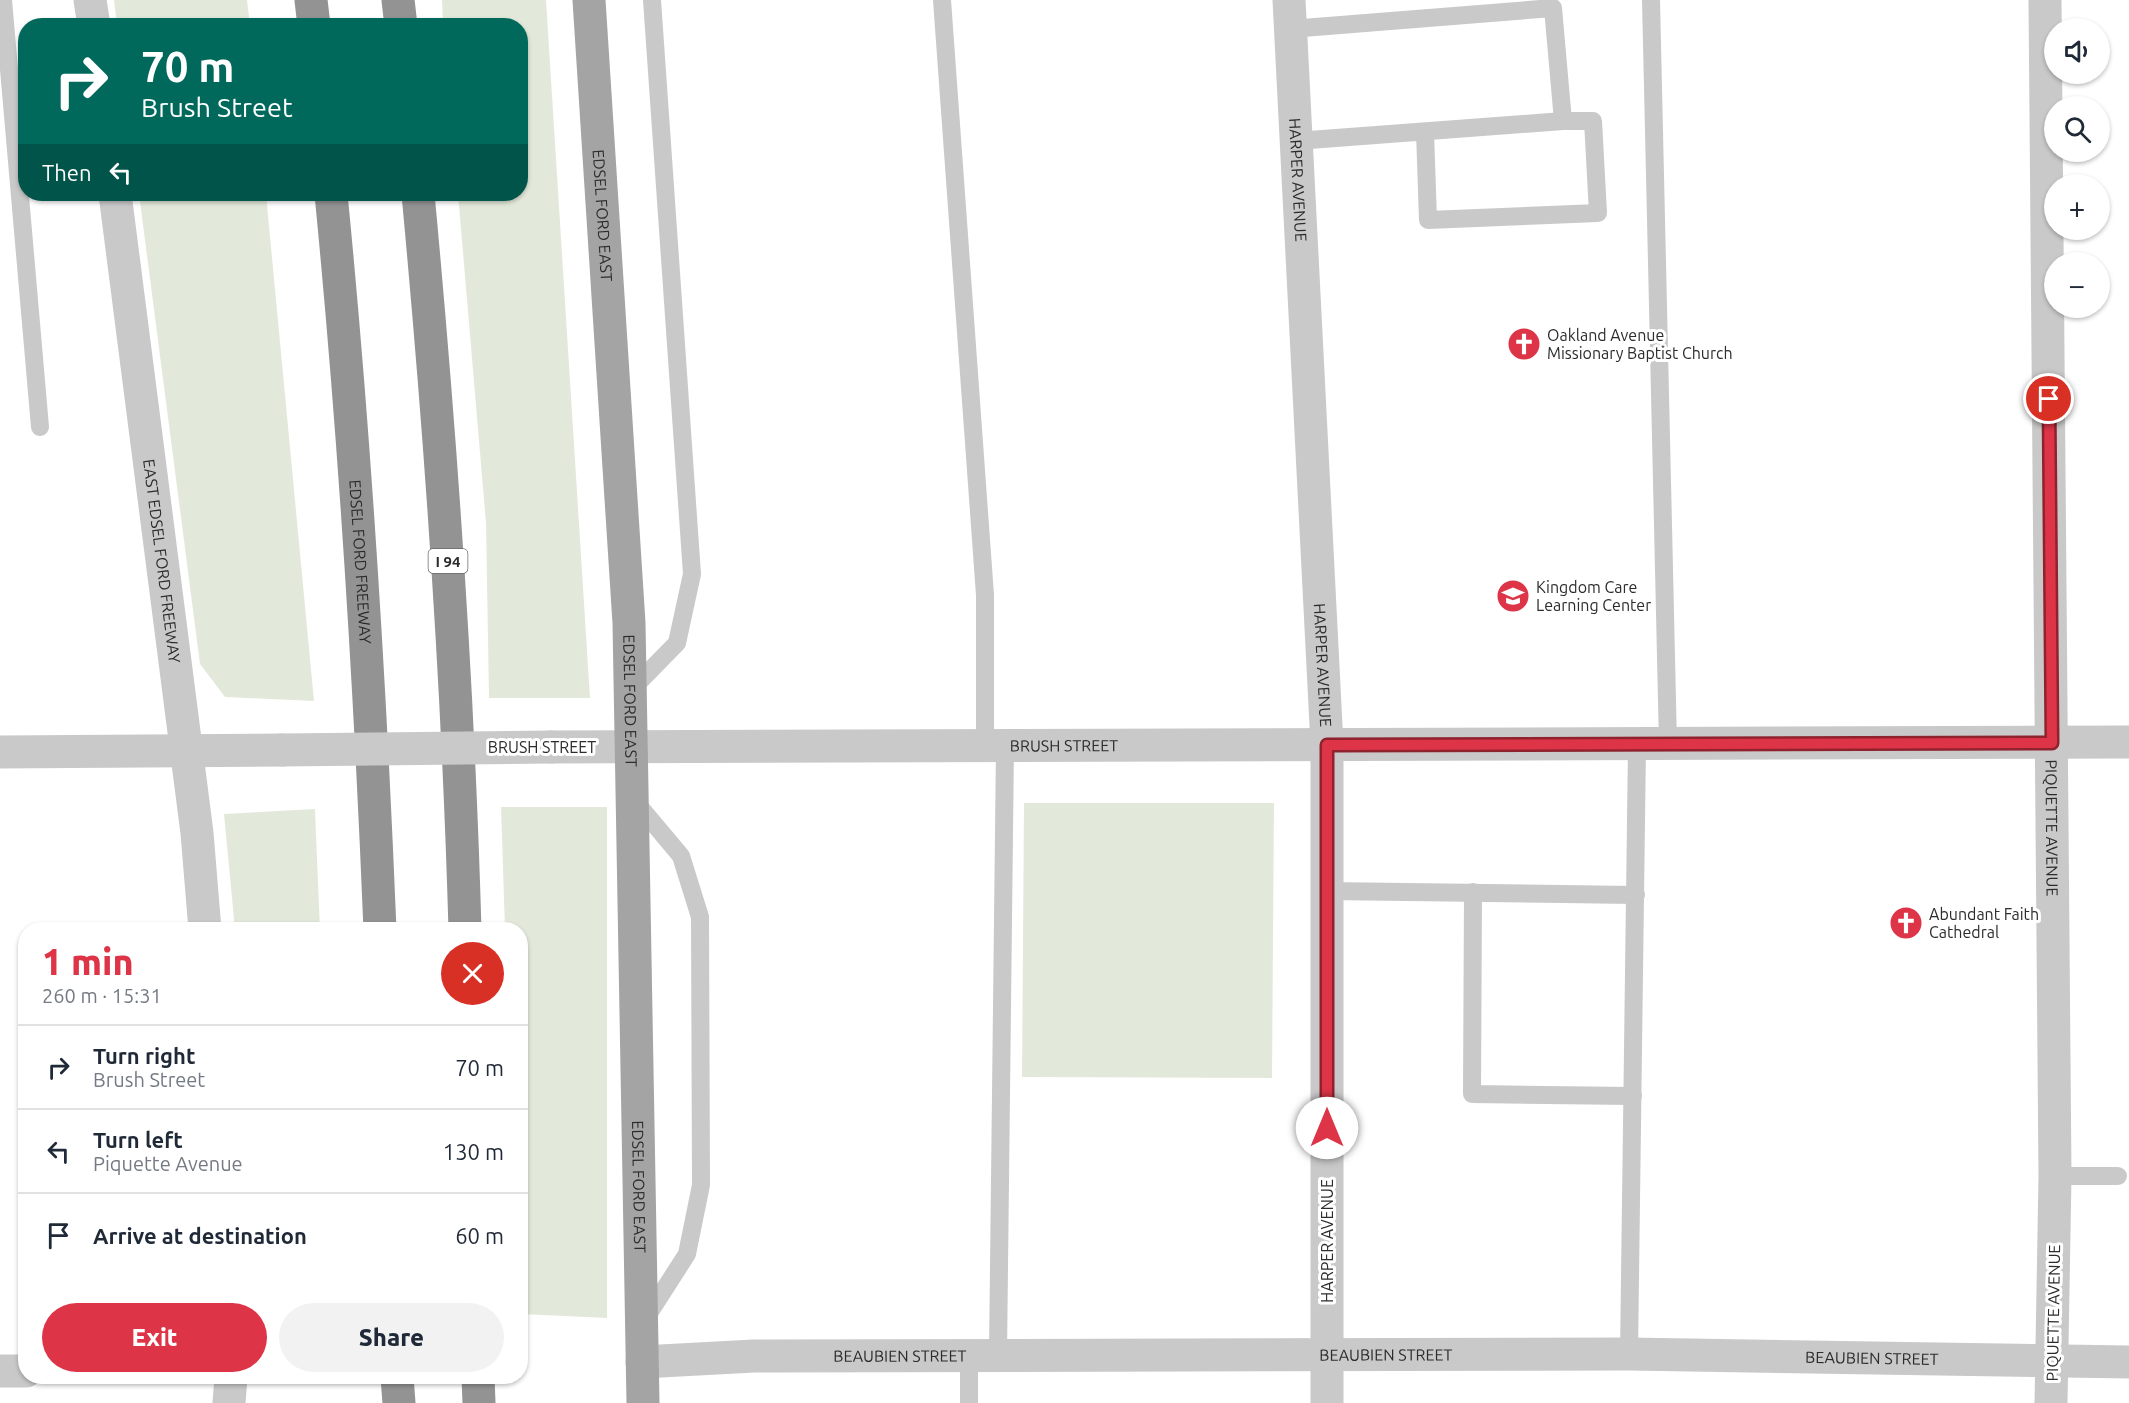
<!DOCTYPE html>
<meta charset="utf-8">
<style>
:root{--surface:#fff;--page:#f2f2f3;--text:#1f2937;--muted:#747a83;--line:#e0e1e3;--accent:#dd3547}
body{margin:0;font-family:Ubuntu,sans-serif;background:var(--page);color:var(--text);height:100vh;display:flex;flex-direction:column;font-size:22px;white-space:nowrap}
*{box-sizing:border-box;margin:0}
p{font-size:20px;color:var(--muted)}
.icon{flex:none;width:33px;height:33px;fill:none;stroke:currentColor;stroke-width:2;stroke-linecap:round;stroke-linejoin:round}
.map{position:relative;flex:1;overflow:hidden}
.drawer{position:absolute;left:18px;top:922px;width:510px;height:462px;display:flex;flex-direction:column;background:var(--surface);border-radius:24px;box-shadow:0 2px 4px #0004}
.drawer>*{flex:none}
.top-card{position:absolute;left:18px;top:18px;width:510px;height:183px;border-radius:24px;box-shadow:0 2px 4px #0004;background:#00695c;color:#fff;overflow:hidden}
.controls{position:absolute;left:2044px;top:18px;display:grid;gap:12px}
.controls a{display:grid;place-items:center;width:66px;height:66px;border-radius:50%;background:var(--surface);box-shadow:0 2px 4px #0004;font-size:30px}
.pin{position:absolute;display:grid;place-items:center;width:51px;height:51px;color:#fff;margin:-26px;border:3px solid #fff;border-radius:50%;box-shadow:0 2px 6px #0007}
.me{position:absolute;width:66px;margin:-33px;rotate:0deg;stroke-linejoin:round;filter:drop-shadow(0 0 4px #0008)}
.turn{display:flex;align-items:center;gap:21px;height:126px;padding:0 24px;font-size:27px}
.turn .icon{width:78px;height:78px;stroke-width:2.5}
.turn b{display:block;font-size:42px;line-height:51px}
.then{display:flex;align-items:center;height:57px;padding:0 24px;background:#0003;gap:12px;font-size:22px}
.round{display:grid;place-items:center;flex:none;width:63px;height:63px;border-radius:32px;background:var(--page)}
.headline{display:flex;align-items:center;justify-content:space-between;height:102px;padding:0 24px}
h1{font-size:36px;font-weight:800;line-height:45px;color:var(--accent)}
.button{display:flex;gap:12px;margin-top:auto;padding:12px 24px}
.button a{flex:1;height:69px;border-radius:36px;background:var(--accent);color:#fff;font-size:24px;font-weight:800;line-height:69px;text-align:center}
.button a+a{background:var(--page);color:var(--text)}
ul{padding:0;list-style:none}
li{display:flex;align-items:center;gap:18px;height:84px;padding:0 24px;border-top:2px solid var(--line)}
li div{flex:1}
li b{display:block;font-size:22px}
li em{font-style:normal}
.map>svg:first-child{display:block}
</style>
<div class="map">
<svg width="2129" height="1403" viewBox="0 0 2129 1403">
<rect width="100%" height="100%" fill="#fff"/>
<g fill="#e3e9da">
<polygon points="114,0 247,0 250,25 117,25"/>
<polygon points="442,0 546,0 590,698 489,698 486,523 458,194 520,194 520,26 443,25"/>
<polygon points="139,194 266,194 314,701 225,697 200,664"/>
<polygon points="1024,803 1274,803 1272,1078 1022,1077"/>
<polygon points="501,807 607,807 607,1318 521,1314 520,930 505,930"/>
<polygon points="315,809 320,930 235,930 224,814"/>
</g>
<g fill="none" stroke-linecap="round" stroke-linejoin="round">
<g stroke="#c9c9c9" stroke-width="18">
<polyline points="3,0 40,427"/>
<polyline points="942,0 985,595 985,746"/>
<polyline points="1651,0 1668,744"/>
<polyline points="1290,29 1553,8 1563,121"/>
<polyline points="1296,141 1563,121 1593,121 1598,213 1428,220 1425,132"/>
<polyline points="631,690 677,643 692,574 652,0"/>
<polyline points="634,800 681,856 700,917 701,1185 687,1254 646,1318"/>
<polyline points="1327,891 1636,895"/>
<polyline points="1473,892 1472,1094 1633,1096"/>
<polyline points="2055,1176 2118,1176"/>
<polyline points="1629,1354 1637,745"/>
<polyline points="998,1355 1005,746"/>
<polyline points="969,1403 969,1356"/>
</g>
<g stroke="#c9c9c9" stroke-width="33">
<path id="s1" d="M 1289,0 L 1327,745 L 1327,1403"/>
<path id="s2" d="M 2045,0 L 2055,1176 L 2051,1403"/>
<polyline points="0,1371 26,1371"/>
</g>
<g stroke="#c9c9c9" stroke-width="33">
<polyline points="90,0 94,26"/>
<path id="s3" d="M 115,194 L 197,833 L 205,930"/>
<path id="s4" d="M 551,747 L 2129,742"/>
<polyline points="0,752 282,750"/>
<path id="s5" d="M 642,1362 L 754,1356 L 1629,1354 L 2129,1362"/>
<polyline points="229,1403 231,1377"/>
</g>
<path stroke="#a4a4a4" stroke-width="33" id="s6" d="M 589,0 L 629,623 L 643,1403"/>
<g stroke="#939393" stroke-width="33">
<polyline points="311,0 314,26"/>
<polyline points="398,0 401,26"/>
<path id="s7" d="M 331,194 C 355,438 370,684 380,930"/>
<path d="M 418,194 C 441,439 458,684 465,930"/>
<polyline points="397,1377 399,1403"/>
<polyline points="478,1377 479,1403"/>
</g>
<polyline stroke="#c9c9c9" stroke-width="33" points="282,750 551,747"/>
</g>
<g fill="none" stroke-linecap="round" stroke-linejoin="round">
<g stroke="#90222e" stroke-width="15">
<polyline id="route" points="1327,1128 1327,745 2052,743 2049,399"/>
</g>
<use href="#route" stroke="#dd3547" stroke-width="10"/>
</g>
<defs>
<g id="church-disc" transform="scale(1.725)"><circle r="9.5" fill="#dd3547" stroke="#fff"/><path d="M-1.2-6h2.4v3.5h3.3v2.4h-3.3V6h-2.4V-.1h-3.3v-2.4h3.3Z" fill="#fff"/></g>
<g id="school-disc" transform="scale(1.725)"><circle r="9.5" fill="#dd3547" stroke="#fff"/><path d="M0-5L7-2L0 1L-7-2ZM-4 1L0 2.5L4 1V4Q0 6-4 4Z" fill="#fff"/></g>
</defs>
<g fill-rule="evenodd">
<use href="#church-disc" x="1524" y="344"/>
<use href="#school-disc" x="1513" y="596"/>
<use href="#church-disc" x="1906" y="923"/>
</g>
<g text-anchor="middle" dominant-baseline="central" stroke-width="6" stroke-linejoin="round" paint-order="stroke">
<rect fill="#fff" stroke="#6b6b6b" stroke-width="1.5" x="428.5" y="549" width="39" height="24" rx="4.5"/>
<g font-size="15" font-weight="bold" fill="#2c2c2c">
<text x="448" y="561">I 94</text>
</g>
<g font-size="16" fill="#2c2c2c" stroke="#fff">
<text stroke="none"><textPath href="#s1" startOffset="180">HARPER AVENUE</textPath></text>
<text stroke="none"><textPath href="#s6" startOffset="216">EDSEL FORD EAST</textPath></text>
<text stroke="none"><textPath href="#s7" startOffset="369">EDSEL FORD FREEWAY</textPath></text>
<text stroke="none"><textPath href="#s3" startOffset="370">EAST EDSEL FORD FREEWAY</textPath></text>
<text stroke="none"><textPath href="#s1" startOffset="666">HARPER AVENUE</textPath></text>
<text stroke="none"><textPath href="#s6" startOffset="702">EDSEL FORD EAST</textPath></text>
<text stroke="none"><textPath href="#s4" startOffset="513">BRUSH STREET</textPath></text>
<text x="542" y="747">BRUSH STREET</text>
<text stroke="none"><textPath href="#s2" startOffset="828">PIQUETTE AVENUE</textPath></text>
<text stroke="none"><textPath href="#s6" startOffset="1188">EDSEL FORD EAST</textPath></text>
<text transform="translate(1327 1241) rotate(-90)">HARPER AVENUE</text>
<text transform="translate(2053 1313) rotate(-89)">PIQUETTE AVENUE</text>
<text stroke="none"><textPath href="#s5" startOffset="744">BEAUBIEN STREET</textPath></text>
<text stroke="none"><textPath href="#s5" startOffset="258">BEAUBIEN STREET</textPath></text>
<text stroke="none"><textPath href="#s5" startOffset="1230">BEAUBIEN STREET</textPath></text>
</g>
<g font-size="16" fill="#2c2c2c" stroke="#fff" text-anchor="start">
<text x="1547" y="335">Oakland Avenue<tspan x="1547" dy="18">Missionary Baptist Church</tspan></text>
<text x="1536" y="587">Kingdom Care<tspan x="1536" dy="18">Learning Center</tspan></text>
<text x="1929" y="914">Abundant Faith<tspan x="1929" dy="18">Cathedral</tspan></text>
</g>
</g>
</svg>
<div class="controls">
<a><svg class="icon" aria-label="sound" viewBox="0 0 24 24"><path d="M4 9h4l5-4v14l-5-4H4zM17 9q2 3 0 6"/></svg></a>
<a><svg class="icon" aria-label="search" viewBox="0 0 24 24"><circle cx="10" cy="10" r="6"/><path d="M15 15l6 6"/></svg></a>
<a>+</a>
<a>−</a>
</div>
<div class="pin" style="left:2049px;top:399px;background:#d93025"><svg class="icon" aria-label="arrive" viewBox="0 0 24 24"><path d="M6 21V4h12l-3 4 3 4H6"/></svg></div>
<svg class="me" style="left:1327px;top:1128px" viewBox="-20 -20 40 40"><circle r="19" fill="#fff"/><path d="M0-13L10 11 0 6-10 11z" fill="#dd3547"/></svg>
<div class="top-card">
<div class="turn"><svg class="icon" aria-label="right" viewBox="0 0 24 24"><path d="M7 20v-9h11M14 6l5 5-5 5"/></svg><div><b>70 m</b>Brush Street</div></div>
<div class="then">Then<svg class="icon" aria-label="left" viewBox="0 0 24 24"><path d="M17 20v-9H6M10 6l-5 5 5 5"/></svg></div>
</div>
<section class="drawer">
<div class="headline"><div><h1>1 min</h1><p>260 m · 15:31</p></div><a class="round" style="background:#d93025;color:#fff"><svg class="icon" aria-label="close" viewBox="0 0 24 24"><path d="M6 6l12 12M18 6L6 18"/></svg></a></div>
<ul>
<li><svg class="icon" aria-label="right" viewBox="0 0 24 24"><path d="M7 20v-9h11M14 6l5 5-5 5"/></svg><div><b>Turn right</b><p>Brush Street</p></div><em>70 m</em></li>
<li><svg class="icon" aria-label="left" viewBox="0 0 24 24"><path d="M17 20v-9H6M10 6l-5 5 5 5"/></svg><div><b>Turn left</b><p>Piquette Avenue</p></div><em>130 m</em></li>
<li><svg class="icon" aria-label="arrive" viewBox="0 0 24 24"><path d="M6 21V4h12l-3 4 3 4H6"/></svg><div><b>Arrive at destination</b></div><em>60 m</em></li>
</ul>
<div class="button"><a>Exit</a><a>Share</a></div>
</section>
</div>
